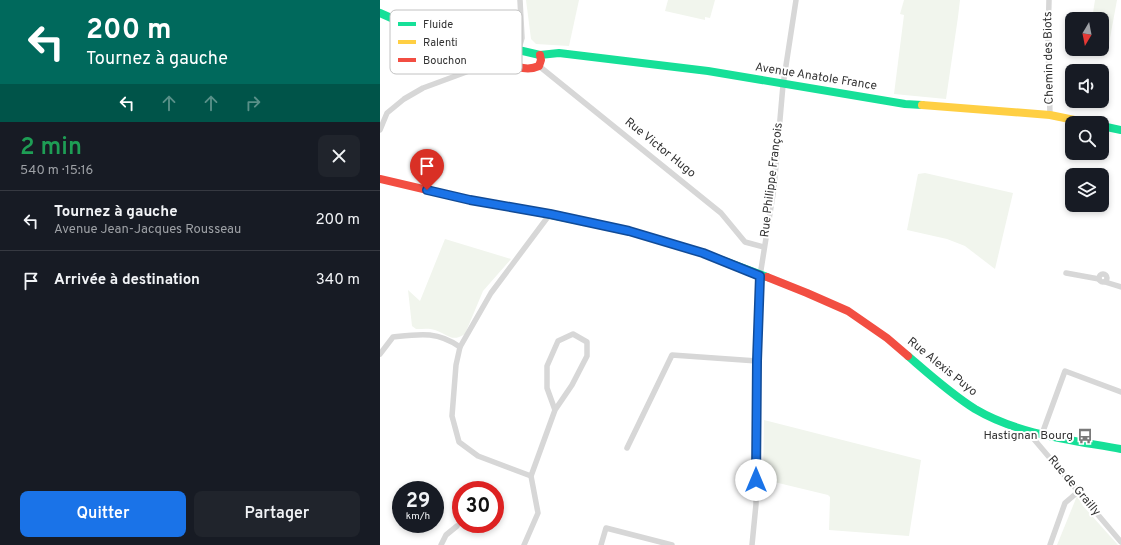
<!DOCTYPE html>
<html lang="fr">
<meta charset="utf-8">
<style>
:root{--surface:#171b24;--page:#20242c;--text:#f1f3f6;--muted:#9ea1a6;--line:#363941;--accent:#1a73e8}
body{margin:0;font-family:Overpass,sans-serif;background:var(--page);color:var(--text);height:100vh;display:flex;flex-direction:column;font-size:15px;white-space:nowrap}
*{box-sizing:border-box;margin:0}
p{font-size:13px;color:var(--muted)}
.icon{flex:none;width:22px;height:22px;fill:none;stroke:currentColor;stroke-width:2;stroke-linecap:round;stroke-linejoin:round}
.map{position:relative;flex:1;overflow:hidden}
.sheet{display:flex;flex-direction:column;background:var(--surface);width:380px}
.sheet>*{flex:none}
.guide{background:#00695c;color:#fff;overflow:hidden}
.needle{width:26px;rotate:190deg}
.controls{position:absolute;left:685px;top:12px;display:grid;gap:8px}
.controls a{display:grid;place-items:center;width:44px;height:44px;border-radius:8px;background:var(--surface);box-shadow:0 2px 6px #0003;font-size:20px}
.speed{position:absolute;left:12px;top:481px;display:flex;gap:8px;font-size:20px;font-weight:700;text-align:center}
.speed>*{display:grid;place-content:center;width:52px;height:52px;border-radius:50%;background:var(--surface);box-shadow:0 2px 6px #0003;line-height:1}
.speed small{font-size:10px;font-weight:400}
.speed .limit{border:6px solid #d22;background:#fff;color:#111}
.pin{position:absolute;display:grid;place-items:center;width:34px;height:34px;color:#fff;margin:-41px -17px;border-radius:50% 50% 50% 0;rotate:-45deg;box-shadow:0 0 4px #0007}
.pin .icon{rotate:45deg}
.me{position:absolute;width:44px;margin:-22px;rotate:0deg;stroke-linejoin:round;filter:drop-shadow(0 0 3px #0008)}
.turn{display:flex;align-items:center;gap:14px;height:84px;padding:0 20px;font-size:18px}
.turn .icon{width:52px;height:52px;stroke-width:2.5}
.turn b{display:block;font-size:28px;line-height:34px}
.lanes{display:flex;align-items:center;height:38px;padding:0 20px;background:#0003;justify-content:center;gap:20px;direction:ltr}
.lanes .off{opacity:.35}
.round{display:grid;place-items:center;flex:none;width:42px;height:42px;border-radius:8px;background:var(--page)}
.head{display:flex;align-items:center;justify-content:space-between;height:68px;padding:0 20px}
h1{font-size:24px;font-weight:600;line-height:30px;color:#1e9e55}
.button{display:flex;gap:8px;margin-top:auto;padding:8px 20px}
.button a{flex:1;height:46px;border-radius:8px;background:var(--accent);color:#fff;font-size:16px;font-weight:600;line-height:46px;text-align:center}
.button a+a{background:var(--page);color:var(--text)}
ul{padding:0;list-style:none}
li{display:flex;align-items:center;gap:12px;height:60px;padding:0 20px;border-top:1px solid var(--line)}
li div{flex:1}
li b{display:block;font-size:15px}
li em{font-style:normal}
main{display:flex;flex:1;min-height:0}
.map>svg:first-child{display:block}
</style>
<main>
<section class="sheet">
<div class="guide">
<div class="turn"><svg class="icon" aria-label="left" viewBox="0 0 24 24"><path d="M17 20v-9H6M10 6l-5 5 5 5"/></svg><div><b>200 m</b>Tournez à gauche</div></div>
<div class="lanes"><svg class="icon" aria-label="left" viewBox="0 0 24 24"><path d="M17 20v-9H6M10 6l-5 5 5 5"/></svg><svg class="icon off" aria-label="ahead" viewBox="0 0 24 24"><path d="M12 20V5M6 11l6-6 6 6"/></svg><svg class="icon off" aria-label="ahead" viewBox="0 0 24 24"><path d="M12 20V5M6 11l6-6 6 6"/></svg><svg class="icon off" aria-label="right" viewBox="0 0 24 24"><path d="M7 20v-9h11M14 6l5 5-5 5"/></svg></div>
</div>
<div class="head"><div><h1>2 min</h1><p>540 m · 15:16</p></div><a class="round"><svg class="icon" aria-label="close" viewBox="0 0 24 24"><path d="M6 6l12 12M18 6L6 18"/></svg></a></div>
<ul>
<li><svg class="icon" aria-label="left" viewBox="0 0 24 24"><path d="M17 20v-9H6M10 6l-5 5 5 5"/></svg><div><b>Tournez à gauche</b><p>Avenue Jean-Jacques Rousseau</p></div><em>200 m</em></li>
<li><svg class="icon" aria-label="arrive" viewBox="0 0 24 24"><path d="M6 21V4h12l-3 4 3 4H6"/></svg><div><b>Arrivée à destination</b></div><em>340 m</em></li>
</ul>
<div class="button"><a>Quitter</a><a>Partager</a></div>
</section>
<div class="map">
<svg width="741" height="545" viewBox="0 0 741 545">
<rect width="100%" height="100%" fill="#fff"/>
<g fill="#f1f5ed">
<polygon points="146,0 199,0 189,46 156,44 151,39"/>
<polygon points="288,0 335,0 330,18 325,17 325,20 285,11"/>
<polygon points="524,0 580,0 578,17 566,99 514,94 524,15 520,14"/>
<polygon points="715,0 737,0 728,49 722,48 722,19 712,19"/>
<polygon points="545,173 633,193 615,269 585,246 567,239 527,230 538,174"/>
<path d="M 65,239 L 131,259 L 103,291 L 85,334 C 71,343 68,334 55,330 C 49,328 43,329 36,329 L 32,326 L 28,290 L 40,301 Z"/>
<polygon points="384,420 541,460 529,536 449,530 450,497 448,495 390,481 383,483"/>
<polygon points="697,496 703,506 738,545 677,545"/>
</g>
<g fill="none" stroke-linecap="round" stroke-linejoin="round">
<g stroke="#d7d7d7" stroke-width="5.5">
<polyline points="669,0 668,40 670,115"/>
<polyline points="134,49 140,45 142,38 140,0"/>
<polyline points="159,66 341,213 365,242 384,247"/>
<polyline points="0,130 7,113 24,99 43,88 127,57"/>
<polyline points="686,273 719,279"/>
<circle cx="723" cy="278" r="4"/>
<polyline points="725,282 741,287"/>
<path d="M 0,354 L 13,337 C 40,334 57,331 80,347"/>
<polyline points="647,431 741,542"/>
<polyline points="662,434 685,371 741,392"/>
<polyline points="247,448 292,355 377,361"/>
<polyline points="151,476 175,410 192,385 207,356 207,342 193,334 178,341 167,366 167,388 175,410"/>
<polyline points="61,545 66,535 77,526"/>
<polyline points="144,545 158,513 151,476 98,456 79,442 72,416 76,365 80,347 111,293 170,214"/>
<polyline points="221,545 226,528 292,545"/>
<polyline points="372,545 376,504 377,361 380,276 394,188 403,85 416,0"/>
<polyline points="670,545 685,503 699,491"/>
</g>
<g stroke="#16e098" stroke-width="8">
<polyline points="0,13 27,25 121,48 128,52"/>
<polyline points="128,52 134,49 160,55 179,53 328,71 525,104 542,105"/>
<polyline points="722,126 741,130"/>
<polyline points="162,213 249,231 323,253 387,277"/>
<path d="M 528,356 C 550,375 571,394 595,409 C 639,435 692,440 741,449"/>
</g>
<polyline stroke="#ffcf43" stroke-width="8" points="542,105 670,115 709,123"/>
<g stroke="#f24e42" stroke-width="8">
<path d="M 128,52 C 125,68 148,71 159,66 L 161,60 L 160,55"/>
<polyline points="0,179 90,200 162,213"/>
<polyline points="387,277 427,293 468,311 507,338 528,356"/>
</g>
</g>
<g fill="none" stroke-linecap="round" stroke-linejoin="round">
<g stroke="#114b97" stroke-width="10">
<polyline id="route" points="47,190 90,200 170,214 249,231 323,253 380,276 377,361 376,480"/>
</g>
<use href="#route" stroke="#1a73e8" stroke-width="7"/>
</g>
<defs>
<g id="bus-bare" transform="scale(1.2)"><path d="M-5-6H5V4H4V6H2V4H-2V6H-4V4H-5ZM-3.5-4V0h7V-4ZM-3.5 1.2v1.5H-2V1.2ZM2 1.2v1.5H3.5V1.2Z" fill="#7a7a7a" stroke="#fff" stroke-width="2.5" paint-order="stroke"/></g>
</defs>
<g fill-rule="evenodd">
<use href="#bus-bare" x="705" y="436"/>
</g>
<g text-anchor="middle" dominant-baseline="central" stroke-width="4" stroke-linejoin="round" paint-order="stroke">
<g font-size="12" fill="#333" stroke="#fff">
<text transform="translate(669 58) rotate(-91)">Chemin des Biots</text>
<text transform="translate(436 77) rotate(9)">Avenue Anatole France</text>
<text transform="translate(280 148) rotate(39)">Rue Victor Hugo</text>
<text transform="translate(392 180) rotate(-83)">Rue Philippe François</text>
<text transform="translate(562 367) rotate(39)">Rue Alexis Puyo</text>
<text transform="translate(694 486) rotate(50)">Rue de Grailly</text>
</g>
<g font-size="12" fill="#333" stroke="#fff" text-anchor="end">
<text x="693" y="436">Hastignan Bourg</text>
</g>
</g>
<rect x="10" y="10" width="132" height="64" rx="6" fill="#fff" stroke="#c2c2c2" stroke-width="1"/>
<rect x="18" y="22" width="18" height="4" fill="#16e098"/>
<rect x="18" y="40" width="18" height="4" fill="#ffcf43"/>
<rect x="18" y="58" width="18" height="4" fill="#f24e42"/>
<g font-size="11" fill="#333">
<text x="43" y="28">Fluide</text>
<text x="43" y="46">Ralenti</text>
<text x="43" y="64">Bouchon</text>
</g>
</svg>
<div class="controls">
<a><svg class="needle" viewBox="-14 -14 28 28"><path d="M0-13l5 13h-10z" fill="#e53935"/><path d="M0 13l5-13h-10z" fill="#9ea1a6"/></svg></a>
<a><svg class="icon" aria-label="sound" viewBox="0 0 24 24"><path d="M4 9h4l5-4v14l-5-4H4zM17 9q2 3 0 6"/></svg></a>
<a><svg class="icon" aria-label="search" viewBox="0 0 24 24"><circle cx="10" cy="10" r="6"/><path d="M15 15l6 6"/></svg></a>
<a><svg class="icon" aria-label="layers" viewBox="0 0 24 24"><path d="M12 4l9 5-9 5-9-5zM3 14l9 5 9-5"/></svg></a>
</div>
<div class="speed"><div>29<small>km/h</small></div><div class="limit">30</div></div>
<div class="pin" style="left:47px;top:190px;background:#d93025"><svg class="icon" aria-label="arrive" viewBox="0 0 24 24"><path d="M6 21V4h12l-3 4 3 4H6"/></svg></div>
<svg class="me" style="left:376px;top:480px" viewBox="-20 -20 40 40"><circle r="19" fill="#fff"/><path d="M0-13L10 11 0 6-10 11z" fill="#1a73e8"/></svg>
</div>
</main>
